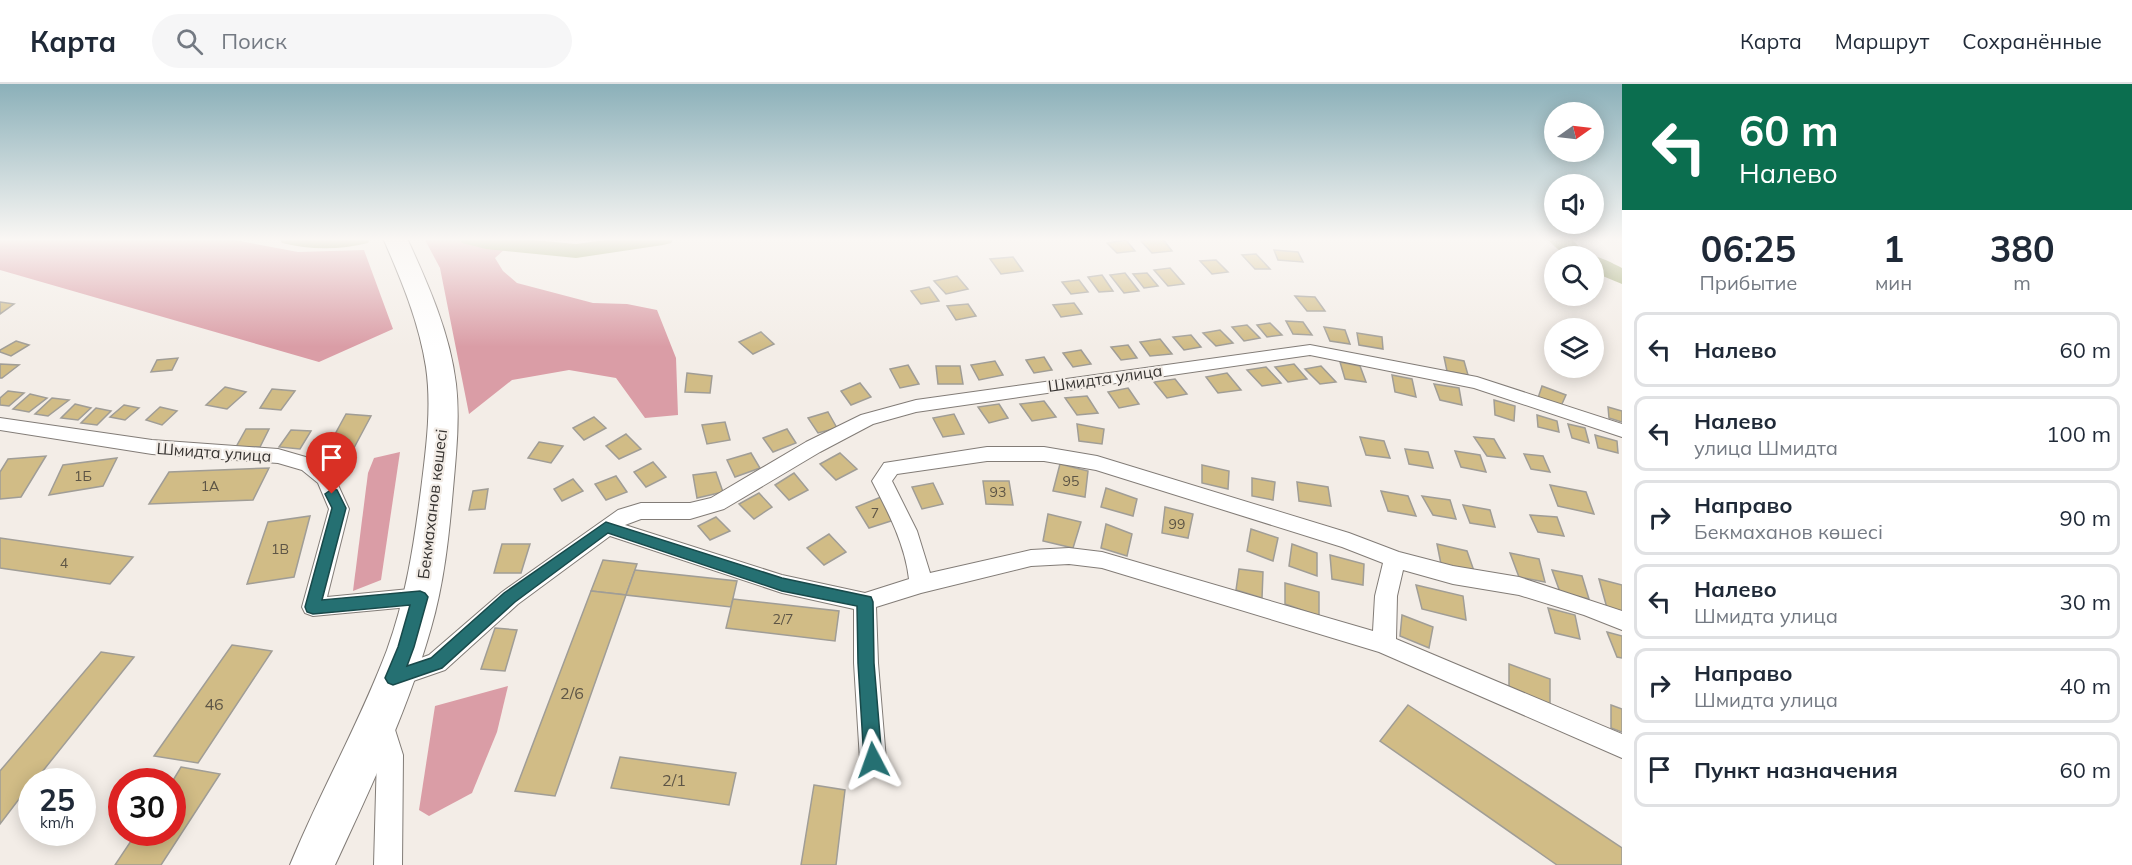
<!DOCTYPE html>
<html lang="ru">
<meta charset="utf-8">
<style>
:root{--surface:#fff;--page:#f6f6f7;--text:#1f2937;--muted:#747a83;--line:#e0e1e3}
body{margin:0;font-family:Mulish,sans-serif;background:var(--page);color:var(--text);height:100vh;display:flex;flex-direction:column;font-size:22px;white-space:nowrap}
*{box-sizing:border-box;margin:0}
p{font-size:20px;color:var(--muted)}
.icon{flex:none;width:33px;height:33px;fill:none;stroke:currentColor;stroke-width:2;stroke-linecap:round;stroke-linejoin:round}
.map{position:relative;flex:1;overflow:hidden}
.sheet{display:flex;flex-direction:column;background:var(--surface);width:510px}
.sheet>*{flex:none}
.guide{background:#0b6e4f;color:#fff;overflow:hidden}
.needle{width:39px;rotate:76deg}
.controls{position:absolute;left:1544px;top:18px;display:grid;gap:12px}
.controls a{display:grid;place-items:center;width:60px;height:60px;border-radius:50%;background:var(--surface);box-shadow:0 3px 15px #0003;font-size:30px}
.speed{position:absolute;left:18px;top:684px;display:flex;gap:12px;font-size:30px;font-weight:700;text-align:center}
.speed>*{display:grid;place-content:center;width:78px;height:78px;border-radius:50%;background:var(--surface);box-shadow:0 3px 15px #0003;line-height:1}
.speed small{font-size:15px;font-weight:400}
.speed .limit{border:9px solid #d22;background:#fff;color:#111}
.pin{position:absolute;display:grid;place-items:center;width:51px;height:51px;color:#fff;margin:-62px -26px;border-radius:50% 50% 50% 0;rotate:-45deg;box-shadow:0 0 6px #0007}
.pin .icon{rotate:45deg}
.me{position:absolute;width:66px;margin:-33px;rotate:356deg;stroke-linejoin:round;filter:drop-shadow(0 0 4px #0008)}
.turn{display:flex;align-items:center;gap:21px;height:126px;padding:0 18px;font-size:27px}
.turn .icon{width:78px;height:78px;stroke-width:2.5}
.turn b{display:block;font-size:42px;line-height:51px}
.eta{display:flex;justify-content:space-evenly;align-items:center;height:102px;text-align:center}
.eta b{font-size:36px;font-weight:700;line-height:42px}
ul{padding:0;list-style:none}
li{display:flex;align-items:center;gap:18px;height:75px;margin:0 12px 9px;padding:0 6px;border:3px solid var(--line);border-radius:12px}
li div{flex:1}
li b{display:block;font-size:22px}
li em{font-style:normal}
header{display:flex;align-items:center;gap:36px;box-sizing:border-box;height:84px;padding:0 30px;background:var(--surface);border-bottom:2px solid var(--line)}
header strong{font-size:28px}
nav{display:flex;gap:33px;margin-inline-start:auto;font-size:21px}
.search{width:420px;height:54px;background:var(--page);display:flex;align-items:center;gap:15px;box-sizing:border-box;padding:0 21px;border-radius:33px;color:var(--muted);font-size:22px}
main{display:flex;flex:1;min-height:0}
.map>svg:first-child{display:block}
</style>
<header>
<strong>Карта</strong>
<div class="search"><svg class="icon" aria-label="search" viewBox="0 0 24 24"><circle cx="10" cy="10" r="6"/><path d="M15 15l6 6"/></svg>Поиск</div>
<nav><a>Карта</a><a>Маршрут</a><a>Сохранённые</a></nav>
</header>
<main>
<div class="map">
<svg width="1622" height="781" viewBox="0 0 1622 781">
<rect width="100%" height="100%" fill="#f3ede7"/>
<g fill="#da9da6">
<polygon points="0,154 224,154 298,168 364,166 393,245 319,278 0,186"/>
<polygon points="424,154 517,154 495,174 503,187 517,199 593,219 627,220 657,226 676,274 678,331 645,334 616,294 569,286 512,296 469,330 440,184"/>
<polygon points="400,368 381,496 353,507 368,389 374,374"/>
<polygon points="508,602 497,648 472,709 429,732 419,726 435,622"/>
</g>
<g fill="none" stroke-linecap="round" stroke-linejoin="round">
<g fill="#9fa972" fill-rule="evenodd">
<path d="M 279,154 L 371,154 L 368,159 C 340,166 310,166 282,159 Z"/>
<polygon points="459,154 512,154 576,160 619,154 674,154 671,159 663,161 576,174 486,165 462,159"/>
<polygon points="1546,154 1570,154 1589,172 1565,172"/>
<path d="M 1591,172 C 1602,173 1612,179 1622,184 L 1622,200 L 1593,188 Z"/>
</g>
</g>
<g fill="#d1bc86" stroke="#a09d96" stroke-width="1.5">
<polygon points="1162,154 1172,167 1152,169 1141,157"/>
<polygon points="1126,156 1135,167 1117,169 1107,159"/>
<polygon points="1274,166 1298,168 1303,178 1278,176"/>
<polygon points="1256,170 1270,185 1255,185 1242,171"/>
<polygon points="1013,173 1023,187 1001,190 990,175"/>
<polygon points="1216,176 1228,188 1212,190 1200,177"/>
<polygon points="1170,184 1184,200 1168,202 1154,186"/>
<polygon points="1125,189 1139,207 1124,209 1110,191"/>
<polygon points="1147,189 1158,202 1144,204 1133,190"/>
<polygon points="1102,191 1113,207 1099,208 1088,193"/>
<polygon points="957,192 968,205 946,210 934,197"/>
<polygon points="1079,196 1088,208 1071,210 1062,198"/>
<polygon points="929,203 939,217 921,220 911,207"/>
<polygon points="1295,212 1315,213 1325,227 1307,227"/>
<polygon points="0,218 14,220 0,230"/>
<polygon points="1074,219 1082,230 1061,233 1053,221"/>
<polygon points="968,220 976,232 956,236 947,222"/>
<polygon points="1286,237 1303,238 1312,251 1293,250"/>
<polygon points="1270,239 1282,251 1267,253 1257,241"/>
<polygon points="1247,241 1260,254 1244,257 1232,243"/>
<polygon points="1324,243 1345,246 1350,260 1330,257"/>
<polygon points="1220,246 1233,259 1216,262 1203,249"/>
<polygon points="761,248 774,260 753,270 739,258"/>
<polygon points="1357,249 1382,253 1383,265 1359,261"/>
<polygon points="1191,251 1201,263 1184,266 1173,253"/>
<polygon points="1160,255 1172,270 1150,272 1140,258"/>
<polygon points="16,257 29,261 11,272 0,268 0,266"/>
<polygon points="1128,261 1137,274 1121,276 1111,263"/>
<polygon points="1081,266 1091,280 1073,283 1063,269"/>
<polygon points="1044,273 1052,286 1034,289 1026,276"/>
<polygon points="1444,273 1464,277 1468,291 1447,287"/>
<polygon points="178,274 172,286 151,288 157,276"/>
<polygon points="995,277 1003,291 979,296 971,281"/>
<polygon points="1340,278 1360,282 1366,298 1345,295"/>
<polygon points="0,280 19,281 2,294 0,294"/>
<polygon points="1294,280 1307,295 1288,298 1275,283"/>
<polygon points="908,281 919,300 900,304 890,285"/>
<polygon points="936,282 960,282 963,300 938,300"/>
<polygon points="1321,282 1336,298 1320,300 1305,285"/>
<polygon points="1266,283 1281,299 1262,302 1247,286"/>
<polygon points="687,289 712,292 710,309 685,308"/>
<polygon points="1227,289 1241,306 1218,309 1206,293"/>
<polygon points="1392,291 1412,295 1416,313 1395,308"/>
<polygon points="1175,295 1187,310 1167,314 1154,298"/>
<polygon points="860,299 871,313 851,321 841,307"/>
<polygon points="1434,300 1459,304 1462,321 1440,316"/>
<polygon points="1542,302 1566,311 1561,322 1538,314"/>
<polygon points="225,303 246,308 227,325 206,321"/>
<polygon points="1128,304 1139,320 1119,324 1108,308"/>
<polygon points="272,305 295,307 281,326 260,324"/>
<polygon points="8,307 24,309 9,322 0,321 0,314"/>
<polygon points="30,310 47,314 29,328 13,325"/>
<polygon points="1087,312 1098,329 1077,331 1065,314"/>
<polygon points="52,314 69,316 48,332 35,330"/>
<polygon points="1494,316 1515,322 1514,337 1495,331"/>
<polygon points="1044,317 1056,333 1032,337 1020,320"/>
<polygon points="75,320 91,324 78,336 61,334"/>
<polygon points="999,320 1008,334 989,339 978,323"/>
<polygon points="124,321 139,324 125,336 110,333"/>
<polygon points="160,323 177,327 162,341 146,336"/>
<polygon points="1608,323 1622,327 1622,338 1609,334"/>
<polygon points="96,324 111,327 97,341 81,339"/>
<polygon points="828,328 837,344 818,349 808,334"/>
<polygon points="346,330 371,332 348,375 322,374"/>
<polygon points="954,330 964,350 943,353 933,334"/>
<polygon points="1537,331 1557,337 1559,348 1538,343"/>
<polygon points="594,333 606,344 584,356 573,344"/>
<polygon points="725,338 730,356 707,360 702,341"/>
<polygon points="1077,340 1104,345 1102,360 1079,357"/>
<polygon points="1568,340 1585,344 1589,359 1572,354"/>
<polygon points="246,345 269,345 260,363 236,363"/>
<polygon points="787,345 796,359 773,368 763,354"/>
<polygon points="291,346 311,347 300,365 279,363"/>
<polygon points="626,350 641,365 619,375 606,362"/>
<polygon points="1595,351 1617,357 1618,369 1598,364"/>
<polygon points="1360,353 1384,357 1390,374 1366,371"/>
<polygon points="1474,353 1494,355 1505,374 1487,372"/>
<polygon points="539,358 563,362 551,379 528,374"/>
<polygon points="1405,365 1428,368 1433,384 1409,380"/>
<polygon points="1455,367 1480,371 1486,388 1461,383"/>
<polygon points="751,369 760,384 735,393 727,376"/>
<polygon points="840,369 857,385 836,396 820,380"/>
<polygon points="1524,370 1543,372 1550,388 1531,385"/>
<polygon points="46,372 21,413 0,415 0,388 8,375"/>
<polygon points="117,374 103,402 49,411 63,381"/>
<polygon points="653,378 666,393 646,403 634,388"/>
<polygon points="1060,380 1088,387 1085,413 1053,407"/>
<polygon points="1202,381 1229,387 1228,405 1202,399"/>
<polygon points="269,384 253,416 149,420 169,388"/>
<polygon points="716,388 723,408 697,414 693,391"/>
<polygon points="794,389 808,406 789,416 775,401"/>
<polygon points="616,392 627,408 606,416 595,400"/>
<polygon points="1252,394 1275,398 1273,416 1252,412"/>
<polygon points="573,395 583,407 562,417 554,405"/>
<polygon points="983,397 1009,397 1013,421 986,420"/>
<polygon points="1297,398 1328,403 1331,422 1299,417"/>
<polygon points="933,399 943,420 922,425 912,403"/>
<polygon points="1550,401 1586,408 1594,430 1558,422"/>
<polygon points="1106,404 1137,415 1133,432 1101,423"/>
<polygon points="488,405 485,425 469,426 473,407"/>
<polygon points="1381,407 1408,412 1416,432 1388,427"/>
<polygon points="759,409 772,423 754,435 739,420"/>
<polygon points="1422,412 1450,416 1456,435 1433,431"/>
<polygon points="881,413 894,436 869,444 856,423"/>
<polygon points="1463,421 1490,426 1495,443 1470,439"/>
<polygon points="1165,423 1193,430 1188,454 1162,449"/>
<polygon points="1048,430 1081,438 1073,464 1043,457"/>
<polygon points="1530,431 1557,433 1564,452 1538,448"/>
<polygon points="310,432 294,493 247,500 268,438"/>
<polygon points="716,433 730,447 710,456 698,442"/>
<polygon points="1106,440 1132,450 1127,472 1101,464"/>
<polygon points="1251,445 1278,454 1273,477 1247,467"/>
<polygon points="829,450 846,468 824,481 807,464"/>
<polygon points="0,454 133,473 110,500 0,484"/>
<polygon points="502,460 530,460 521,489 494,489"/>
<polygon points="1292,460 1317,469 1317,492 1289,482"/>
<polygon points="1437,460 1467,467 1474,487 1441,480"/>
<polygon points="1510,469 1539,475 1545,498 1519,493"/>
<polygon points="1330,471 1364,480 1363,501 1332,495"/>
<polygon points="603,476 637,480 626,511 591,507"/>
<polygon points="1239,485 1263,488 1262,514 1236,506"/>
<polygon points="635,486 737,497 731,523 626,511"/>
<polygon points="1552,486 1582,492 1589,515 1560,508"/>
<polygon points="1599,495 1622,501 1622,527 1607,524"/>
<polygon points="1285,499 1319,508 1319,532 1285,520"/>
<polygon points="1416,501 1463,512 1466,536 1422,525"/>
<polygon points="591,507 626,511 555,712 515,707"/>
<polygon points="733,515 839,527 835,557 726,544"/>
<polygon points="1548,524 1575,531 1580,555 1555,549"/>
<polygon points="1402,531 1433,543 1429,564 1400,552"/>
<polygon points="495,544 517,546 505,587 481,585"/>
<polygon points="1607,548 1622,552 1622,574 1617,573"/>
<polygon points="232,561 272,567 198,679 154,672"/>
<polygon points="101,568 134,573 34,698 32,698 0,740 0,687"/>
<polygon points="1509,580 1550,595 1550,620 1509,605"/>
<polygon points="1408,621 1622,764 1622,781 1557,781 1380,657"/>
<polygon points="1611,621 1622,625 1622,648 1611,644"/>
<polygon points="620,673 736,689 729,721 611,704"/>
<polygon points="181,683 220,690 161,781 115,781 137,748 172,748 172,698"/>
<polygon points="814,701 845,706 836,781 801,781"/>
</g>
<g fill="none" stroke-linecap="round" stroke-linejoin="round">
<g stroke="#827c77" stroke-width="2">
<g id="minor">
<path d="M 1310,261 L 1477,293 L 1622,340 L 1622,353 L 1474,304 L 1310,271 L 916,328 L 873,340 L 820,368 L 724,425 L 690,435 L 641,435 L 625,441 L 782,491 L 865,509 L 909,495 C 905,460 888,428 872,397 L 884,379 L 987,363 L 1044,363 L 1097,372 L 1349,449 L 1399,468 L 1453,482 L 1519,493 L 1622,527 L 1622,546 L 1584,531 L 1519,511 L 1453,500 L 1403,486 L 1397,512 L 1396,555 L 1622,650 L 1622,674 L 1379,568 L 1102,484 L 1069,480 L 1031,482 L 921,509 L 876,523 L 878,579 L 886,676 L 882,684 L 873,688 L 864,684 L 860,676 L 854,579 L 854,525 L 782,509 L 610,452 L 518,520 L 445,586 L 393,604 L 385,601 L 381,594 L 385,587 L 429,571 L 502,508 L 618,426 L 641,419 L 690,419 L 711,414 L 806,358 L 861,331 L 916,316 ZM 987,377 L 1044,377 L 1096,386 L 1342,463 L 1383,479 L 1375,512 L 1373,547 L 1102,468 L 1069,464 L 1031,466 L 930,489 L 917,447 L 892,397 L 897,390 Z"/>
<polygon points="0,334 152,356 278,365 316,376 333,390 349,425 327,513 420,504 428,507 431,513 428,519 420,522 313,532 305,529 302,523 329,425 318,399 302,386 278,379 152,370 0,346"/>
<polygon points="381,627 390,630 403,671 402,781 374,781 377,671 369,638 372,630"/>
</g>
</g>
<g stroke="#827c77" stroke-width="2">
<path id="primary" d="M 383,154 L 407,154 C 428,200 450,249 456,300 C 460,335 456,371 453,405 C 449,452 444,499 431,544 C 408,626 370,705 335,781 L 290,781 C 320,708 359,640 387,566 C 406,514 414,460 421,406 C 426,365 432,324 426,283 C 419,238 401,195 383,154 Z"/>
</g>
<use href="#minor" fill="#fff" fill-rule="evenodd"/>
<use href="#primary" fill="#fff" fill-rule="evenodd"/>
</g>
<linearGradient id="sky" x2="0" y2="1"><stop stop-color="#8bb0b9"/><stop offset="0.59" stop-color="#faf7f4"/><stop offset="1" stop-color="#faf7f4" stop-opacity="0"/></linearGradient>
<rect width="1622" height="263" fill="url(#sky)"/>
<polygon fill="#257072" stroke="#18494a" stroke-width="1.5" points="332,405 337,406 346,424 322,516 420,507 425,509 428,513 414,563 407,582 431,574 504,509 606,438 782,494 871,513 873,518 874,579 882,676 879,682 873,684 867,682 864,676 858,579 857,522 782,507 608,449 515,518 442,584 393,601 388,599 385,594 398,563 410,521 313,530 307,528 305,523 332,424 325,410"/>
<g text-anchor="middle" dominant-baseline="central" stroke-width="4.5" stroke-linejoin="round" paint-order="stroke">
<g font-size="14" fill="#5d5546">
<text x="83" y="392">1Б</text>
<text x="1071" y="397">95</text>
<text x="210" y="402">1А</text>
<text x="998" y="408">93</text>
<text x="875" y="429">7</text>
<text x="1177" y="440">99</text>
<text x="280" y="465">1В</text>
<text x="64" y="479">4</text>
<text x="783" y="535">2/7</text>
</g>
<g font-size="16" fill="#363331" stroke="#f3ede7">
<text transform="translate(1105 294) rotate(-8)">Шмидта улица</text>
<text transform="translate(214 368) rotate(4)">Шмидта улица</text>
<text transform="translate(432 420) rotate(-83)">Бекмаханов көшесі</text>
</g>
<g font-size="16" fill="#5d5546">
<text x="572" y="609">2/6</text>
<text x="214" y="620">46</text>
<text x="674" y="696">2/1</text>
</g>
</g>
</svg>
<div class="controls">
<a><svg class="needle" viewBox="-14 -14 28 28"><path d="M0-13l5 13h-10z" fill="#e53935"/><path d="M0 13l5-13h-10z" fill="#747a83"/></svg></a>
<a><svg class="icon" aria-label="sound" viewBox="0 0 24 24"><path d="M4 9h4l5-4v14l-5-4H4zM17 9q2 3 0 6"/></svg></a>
<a><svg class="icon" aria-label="search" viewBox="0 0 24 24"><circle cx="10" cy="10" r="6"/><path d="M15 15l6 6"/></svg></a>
<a><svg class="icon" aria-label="layers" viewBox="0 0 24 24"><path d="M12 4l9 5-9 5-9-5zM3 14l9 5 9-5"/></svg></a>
</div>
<div class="speed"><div>25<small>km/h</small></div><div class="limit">30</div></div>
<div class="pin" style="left:332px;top:410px;background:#d93025"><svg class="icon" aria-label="arrive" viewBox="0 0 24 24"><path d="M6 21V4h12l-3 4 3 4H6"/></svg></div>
<svg class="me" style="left:873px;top:676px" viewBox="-20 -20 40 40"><path d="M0-17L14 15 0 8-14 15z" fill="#257072" stroke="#fff" stroke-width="4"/></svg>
</div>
<section class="sheet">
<div class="guide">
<div class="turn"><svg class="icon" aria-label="left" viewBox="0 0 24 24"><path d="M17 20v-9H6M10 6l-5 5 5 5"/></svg><div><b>60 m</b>Налево</div></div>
</div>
<div class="eta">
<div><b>06:25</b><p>Прибытие</p></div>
<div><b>1</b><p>мин</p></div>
<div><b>380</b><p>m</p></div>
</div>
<ul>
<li><svg class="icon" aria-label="left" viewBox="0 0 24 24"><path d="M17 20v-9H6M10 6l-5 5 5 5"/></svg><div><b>Налево</b></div><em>60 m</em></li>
<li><svg class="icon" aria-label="left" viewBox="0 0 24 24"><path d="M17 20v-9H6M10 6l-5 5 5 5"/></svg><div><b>Налево</b><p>улица Шмидта</p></div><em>100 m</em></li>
<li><svg class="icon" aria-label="right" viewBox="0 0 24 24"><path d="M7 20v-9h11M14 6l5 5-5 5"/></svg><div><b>Направо</b><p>Бекмаханов көшесі</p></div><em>90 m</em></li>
<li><svg class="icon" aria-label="left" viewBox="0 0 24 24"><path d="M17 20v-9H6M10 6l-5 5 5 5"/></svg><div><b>Налево</b><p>Шмидта улица</p></div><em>30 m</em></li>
<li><svg class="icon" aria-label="right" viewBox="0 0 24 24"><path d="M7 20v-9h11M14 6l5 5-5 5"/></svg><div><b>Направо</b><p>Шмидта улица</p></div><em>40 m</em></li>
<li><svg class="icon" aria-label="arrive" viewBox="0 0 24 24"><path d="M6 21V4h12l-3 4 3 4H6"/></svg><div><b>Пункт назначения</b></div><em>60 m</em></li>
</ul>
</section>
</main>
